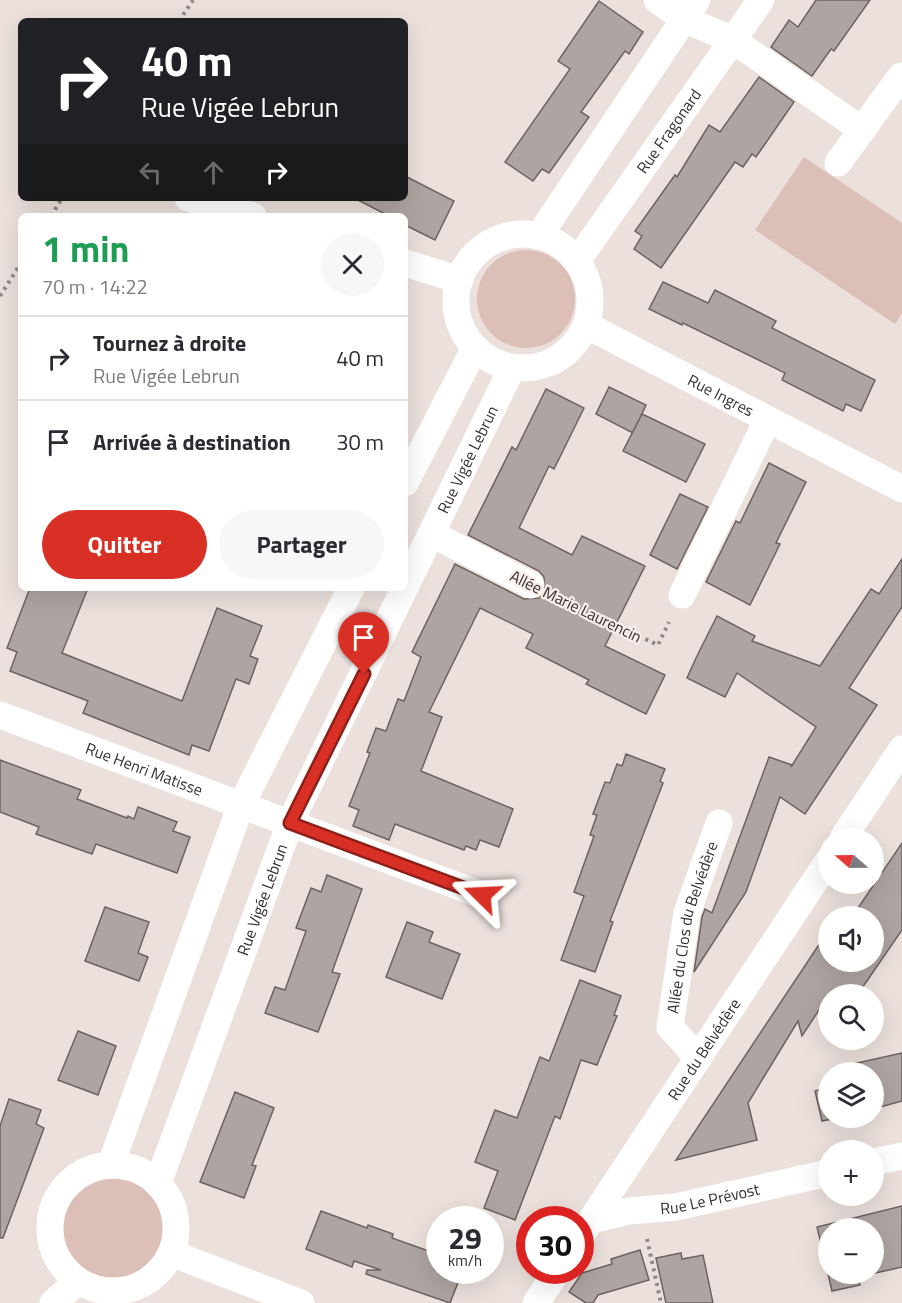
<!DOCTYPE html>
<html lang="fr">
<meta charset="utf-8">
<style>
:root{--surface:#fff;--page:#f7f7f7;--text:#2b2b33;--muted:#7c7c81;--line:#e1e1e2;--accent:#d93025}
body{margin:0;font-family:"Titillium Web",sans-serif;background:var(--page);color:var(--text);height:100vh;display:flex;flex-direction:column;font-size:22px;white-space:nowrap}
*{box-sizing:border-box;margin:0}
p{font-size:20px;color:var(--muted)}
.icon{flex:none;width:33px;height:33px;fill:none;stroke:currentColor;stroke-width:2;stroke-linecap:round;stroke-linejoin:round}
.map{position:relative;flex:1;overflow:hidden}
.drawer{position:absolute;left:18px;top:213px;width:390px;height:378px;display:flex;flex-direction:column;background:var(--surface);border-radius:9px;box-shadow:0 6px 24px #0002}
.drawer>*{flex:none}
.banner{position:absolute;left:18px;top:18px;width:390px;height:183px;border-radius:9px;box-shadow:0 6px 24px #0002;background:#202124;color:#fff;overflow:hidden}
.needle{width:39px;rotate:290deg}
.controls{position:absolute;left:818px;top:828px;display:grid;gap:12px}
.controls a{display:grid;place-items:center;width:66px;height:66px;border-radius:50%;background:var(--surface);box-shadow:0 6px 24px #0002;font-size:30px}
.speed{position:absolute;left:426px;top:1206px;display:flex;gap:12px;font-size:30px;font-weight:700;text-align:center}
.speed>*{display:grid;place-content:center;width:78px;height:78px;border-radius:50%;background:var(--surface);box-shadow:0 6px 24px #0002;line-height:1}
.speed small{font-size:15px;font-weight:400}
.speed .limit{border:9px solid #d22;background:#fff;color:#111}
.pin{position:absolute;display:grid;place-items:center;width:51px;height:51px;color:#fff;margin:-62px -26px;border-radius:50% 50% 50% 0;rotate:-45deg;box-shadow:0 0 6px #0007}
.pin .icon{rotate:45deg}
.me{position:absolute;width:66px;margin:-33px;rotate:291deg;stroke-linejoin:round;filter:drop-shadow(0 0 4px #0008)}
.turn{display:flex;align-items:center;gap:21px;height:126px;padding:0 24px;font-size:27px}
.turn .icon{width:78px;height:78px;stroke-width:2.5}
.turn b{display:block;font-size:42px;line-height:51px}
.lanes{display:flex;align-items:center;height:57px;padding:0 24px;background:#0003;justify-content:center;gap:30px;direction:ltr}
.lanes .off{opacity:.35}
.round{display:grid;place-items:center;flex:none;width:63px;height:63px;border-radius:32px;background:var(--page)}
.head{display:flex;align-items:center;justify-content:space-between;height:102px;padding:0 24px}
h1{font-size:36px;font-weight:700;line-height:45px;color:#1e9e55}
.cta{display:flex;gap:12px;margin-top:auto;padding:12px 24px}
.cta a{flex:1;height:69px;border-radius:36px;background:var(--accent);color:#fff;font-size:24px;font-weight:700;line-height:69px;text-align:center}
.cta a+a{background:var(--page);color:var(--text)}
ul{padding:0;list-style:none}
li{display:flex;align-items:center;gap:18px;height:84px;padding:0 24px;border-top:2px solid var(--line)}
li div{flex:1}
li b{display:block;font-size:22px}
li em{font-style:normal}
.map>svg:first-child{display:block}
</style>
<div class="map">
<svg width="902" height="1303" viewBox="0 0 902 1303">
<rect width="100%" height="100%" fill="#ebe0dc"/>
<g fill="#dcbfb6">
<polygon points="804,157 902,223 902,313 895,324 755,230"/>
<circle cx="526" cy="299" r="49"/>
<circle cx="114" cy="1230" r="51"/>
</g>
<g fill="#aea4a1" stroke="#6d6360" stroke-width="1.5">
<polygon points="816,0 870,0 834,51 831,49 812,76 771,47 789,20 798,27"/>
<polygon points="599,1 643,32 629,54 625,51 581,112 589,117 549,173 542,169 533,181 505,162 570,69 558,61"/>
<polygon points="759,77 794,102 756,157 752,154 743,167 735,162 661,268 634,249 642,236 635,231 675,175 677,177 709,125 720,132"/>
<polygon points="405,176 454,201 435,240 405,225 405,216 389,216 354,198 405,198"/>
<polygon points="663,282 708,303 715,290 776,321 772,328 875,380 861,411 846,404 843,411 782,380 785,373 683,323 682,325 649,309"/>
<polygon points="609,387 646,405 633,433 596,414"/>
<polygon points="546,389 584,408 554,469 549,466 519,528 572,555 582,536 645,566 605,646 665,675 646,714 586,684 589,680 526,648 533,634 480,608 429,712 442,717 421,771 513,809 499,847 480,840 476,850 466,846 464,850 395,824 389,840 353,826 359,810 349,806 370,753 367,752 376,728 386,731 398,699 404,701 421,657 412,652 455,564 524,599 539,598 545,592 544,577 539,571 468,535 512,447 516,450"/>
<polygon points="642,414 705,444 686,482 623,451"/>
<polygon points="769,463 806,482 776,543 780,544 750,605 706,582 736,521 740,523"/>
<polygon points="680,494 708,507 677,569 650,555"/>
<polygon points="902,559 902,607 849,688 877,705 805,814 780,797 746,892 694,972 702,917 705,909 712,913 769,757 792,765 791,767 816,727 737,673 725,697 687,678 696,658 717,616 755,636 752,641 820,666 871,589 879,594"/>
<polygon points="30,588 88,588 62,653 182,701 217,608 262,626 250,656 258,659 249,684 236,679 209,751 192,745 189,755 83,713 88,701 10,671 17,652 7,648"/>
<polygon points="626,754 665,769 660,781 663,783 610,921 613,922 595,972 561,960 584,896 574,892 594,836 590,835 597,815 593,814 605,782 610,783 617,764 622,766"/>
<polygon points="0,760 81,790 77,799 127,818 128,816 134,819 138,807 177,822 173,831 190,837 177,873 96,844 92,854 36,834 39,827 0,812"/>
<polygon points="902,843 902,930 858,994 833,994 832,990 802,1036 798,1021 748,1103 757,1140 676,1160 820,943 828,948 828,962 873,962 873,916 857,916 861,910 858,908"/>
<polygon points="327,875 362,889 332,972 340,974 318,1032 265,1013 275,987 285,990 306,931 296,928 311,888 321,892"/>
<polygon points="105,907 149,922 138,953 148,957 139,981 85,961"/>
<polygon points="407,922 433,932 429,942 460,954 442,999 386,977"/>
<polygon points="580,980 621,996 614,1015 617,1016 597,1065 581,1060 560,1119 555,1116 515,1220 484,1208 498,1171 475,1162 495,1110 517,1118 540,1057 549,1061"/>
<polygon points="78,1031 116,1046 98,1095 58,1080"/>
<polygon points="902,1053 902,1101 873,1109 873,1072 854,1072 852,1064"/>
<polygon points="828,1087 828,1118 837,1118 822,1121 815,1091"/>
<polygon points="235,1092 274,1108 252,1165 256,1166 244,1198 200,1182"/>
<polygon points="9,1099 41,1110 36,1124 44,1128 3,1238 0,1238 0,1126"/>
<polygon points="902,1206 902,1267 858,1277 860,1285 832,1291 828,1274 873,1274 873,1228 828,1228 828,1273 817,1227"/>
<polygon points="321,1211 367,1228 368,1225 393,1234 392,1238 440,1255 440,1270 463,1270 450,1303 366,1274 367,1270 381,1270 354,1261 352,1267 306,1249"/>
<polygon points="640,1250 649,1280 598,1295 593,1303 586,1303 569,1292 582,1273 612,1264 611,1259"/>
<polygon points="681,1253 682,1259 703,1255 713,1303 666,1303 656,1258"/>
</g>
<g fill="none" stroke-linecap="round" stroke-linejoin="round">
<g stroke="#8e8784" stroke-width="4" stroke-dasharray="3 4.5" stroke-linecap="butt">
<polyline points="179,21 193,0"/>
<polyline points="51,216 62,198"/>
<polyline points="0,296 21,263"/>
<polyline points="557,598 658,645 669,622"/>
<polyline points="647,1239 661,1303"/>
</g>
<g stroke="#fff" stroke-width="27">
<polyline points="657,0 684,19 733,40 862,130"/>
<polyline points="838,163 901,76"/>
<polyline points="188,198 253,216"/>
<circle cx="523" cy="301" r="67"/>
<polyline points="539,236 697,0"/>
<path id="s1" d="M 577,261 L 761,0"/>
<polyline points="405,263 460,280"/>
<path id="s2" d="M 586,325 L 902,489"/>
<polyline points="405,483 475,348"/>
<polyline points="432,534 531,585"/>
<polyline points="682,595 767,421"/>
<path id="s3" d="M 0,715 L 482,895"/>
<polyline points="843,838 902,749"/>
<path id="s4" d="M 698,1058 L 670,1027 L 687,913 L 719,823"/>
<polyline points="873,1162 902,1156"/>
<polyline points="111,1164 241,805 351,588"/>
<circle cx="113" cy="1228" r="63"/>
<path id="s5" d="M 158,1183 L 290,823 L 512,368"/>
<path id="s6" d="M 592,1220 L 629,1211 L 676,1207 L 828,1173"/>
<path id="s7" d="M 580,1237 L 828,861"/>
<polyline points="171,1253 301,1303"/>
<polyline points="53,1303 78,1281"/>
<polyline points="536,1303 558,1270"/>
</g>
</g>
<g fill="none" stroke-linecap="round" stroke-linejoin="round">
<g stroke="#8d1f18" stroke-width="15">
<polyline id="route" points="364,674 290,823 482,895"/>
</g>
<use href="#route" stroke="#d93025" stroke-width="10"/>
</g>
<g text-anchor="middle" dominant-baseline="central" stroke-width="4.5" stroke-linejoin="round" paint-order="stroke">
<g font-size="16" fill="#34302f" stroke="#f8ede9">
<text stroke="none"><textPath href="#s1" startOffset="159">Rue Fragonard</textPath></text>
<text stroke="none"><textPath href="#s2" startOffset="152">Rue Ingres</textPath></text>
<text stroke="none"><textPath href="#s5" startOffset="788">Rue Vigée Lebrun</textPath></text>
<text transform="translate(576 606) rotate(26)">Allée Marie Laurencin</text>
<text stroke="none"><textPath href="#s3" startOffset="154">Rue Henri Matisse</textPath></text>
<text stroke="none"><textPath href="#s5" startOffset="302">Rue Vigée Lebrun</textPath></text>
<text stroke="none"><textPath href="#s4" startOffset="144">Allée du Clos du Belvédère</textPath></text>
<text stroke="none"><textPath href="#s7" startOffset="225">Rue du Belvédère</textPath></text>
<text stroke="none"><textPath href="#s6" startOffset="120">Rue Le Prévost</textPath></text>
</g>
</g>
</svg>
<div class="controls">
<a><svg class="needle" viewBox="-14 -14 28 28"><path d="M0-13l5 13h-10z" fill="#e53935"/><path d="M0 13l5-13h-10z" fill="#7c7c81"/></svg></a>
<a><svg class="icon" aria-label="sound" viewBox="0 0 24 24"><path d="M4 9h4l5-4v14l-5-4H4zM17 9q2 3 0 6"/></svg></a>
<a><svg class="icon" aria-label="search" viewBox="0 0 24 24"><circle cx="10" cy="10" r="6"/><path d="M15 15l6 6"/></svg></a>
<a><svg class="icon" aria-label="layers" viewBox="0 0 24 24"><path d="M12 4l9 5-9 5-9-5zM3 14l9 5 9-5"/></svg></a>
<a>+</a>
<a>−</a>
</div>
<div class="speed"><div>29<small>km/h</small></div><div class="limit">30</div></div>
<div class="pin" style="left:364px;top:674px;background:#d93025"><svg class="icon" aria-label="arrive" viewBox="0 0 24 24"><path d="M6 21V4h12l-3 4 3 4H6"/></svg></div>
<svg class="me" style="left:482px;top:895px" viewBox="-20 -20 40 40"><path d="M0-17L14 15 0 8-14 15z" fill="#d93025" stroke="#fff" stroke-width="4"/></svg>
<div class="banner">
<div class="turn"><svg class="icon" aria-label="right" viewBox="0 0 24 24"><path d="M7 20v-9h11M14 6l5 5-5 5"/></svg><div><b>40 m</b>Rue Vigée Lebrun</div></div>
<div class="lanes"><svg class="icon off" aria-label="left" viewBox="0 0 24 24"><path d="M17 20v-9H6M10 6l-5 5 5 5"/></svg><svg class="icon off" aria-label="ahead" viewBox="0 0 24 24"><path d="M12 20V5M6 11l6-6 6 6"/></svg><svg class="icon" aria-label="right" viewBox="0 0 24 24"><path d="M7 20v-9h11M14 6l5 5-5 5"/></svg></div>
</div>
<section class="drawer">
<div class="head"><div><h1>1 min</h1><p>70 m · 14:22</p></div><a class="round"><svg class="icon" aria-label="close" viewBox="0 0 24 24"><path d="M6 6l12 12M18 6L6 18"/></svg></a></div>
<ul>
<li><svg class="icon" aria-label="right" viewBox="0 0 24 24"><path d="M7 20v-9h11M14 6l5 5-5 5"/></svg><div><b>Tournez à droite</b><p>Rue Vigée Lebrun</p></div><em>40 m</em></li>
<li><svg class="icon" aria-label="arrive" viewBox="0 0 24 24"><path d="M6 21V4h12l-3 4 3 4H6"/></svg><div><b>Arrivée à destination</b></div><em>30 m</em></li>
</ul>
<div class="cta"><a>Quitter</a><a>Partager</a></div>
</section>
</div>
